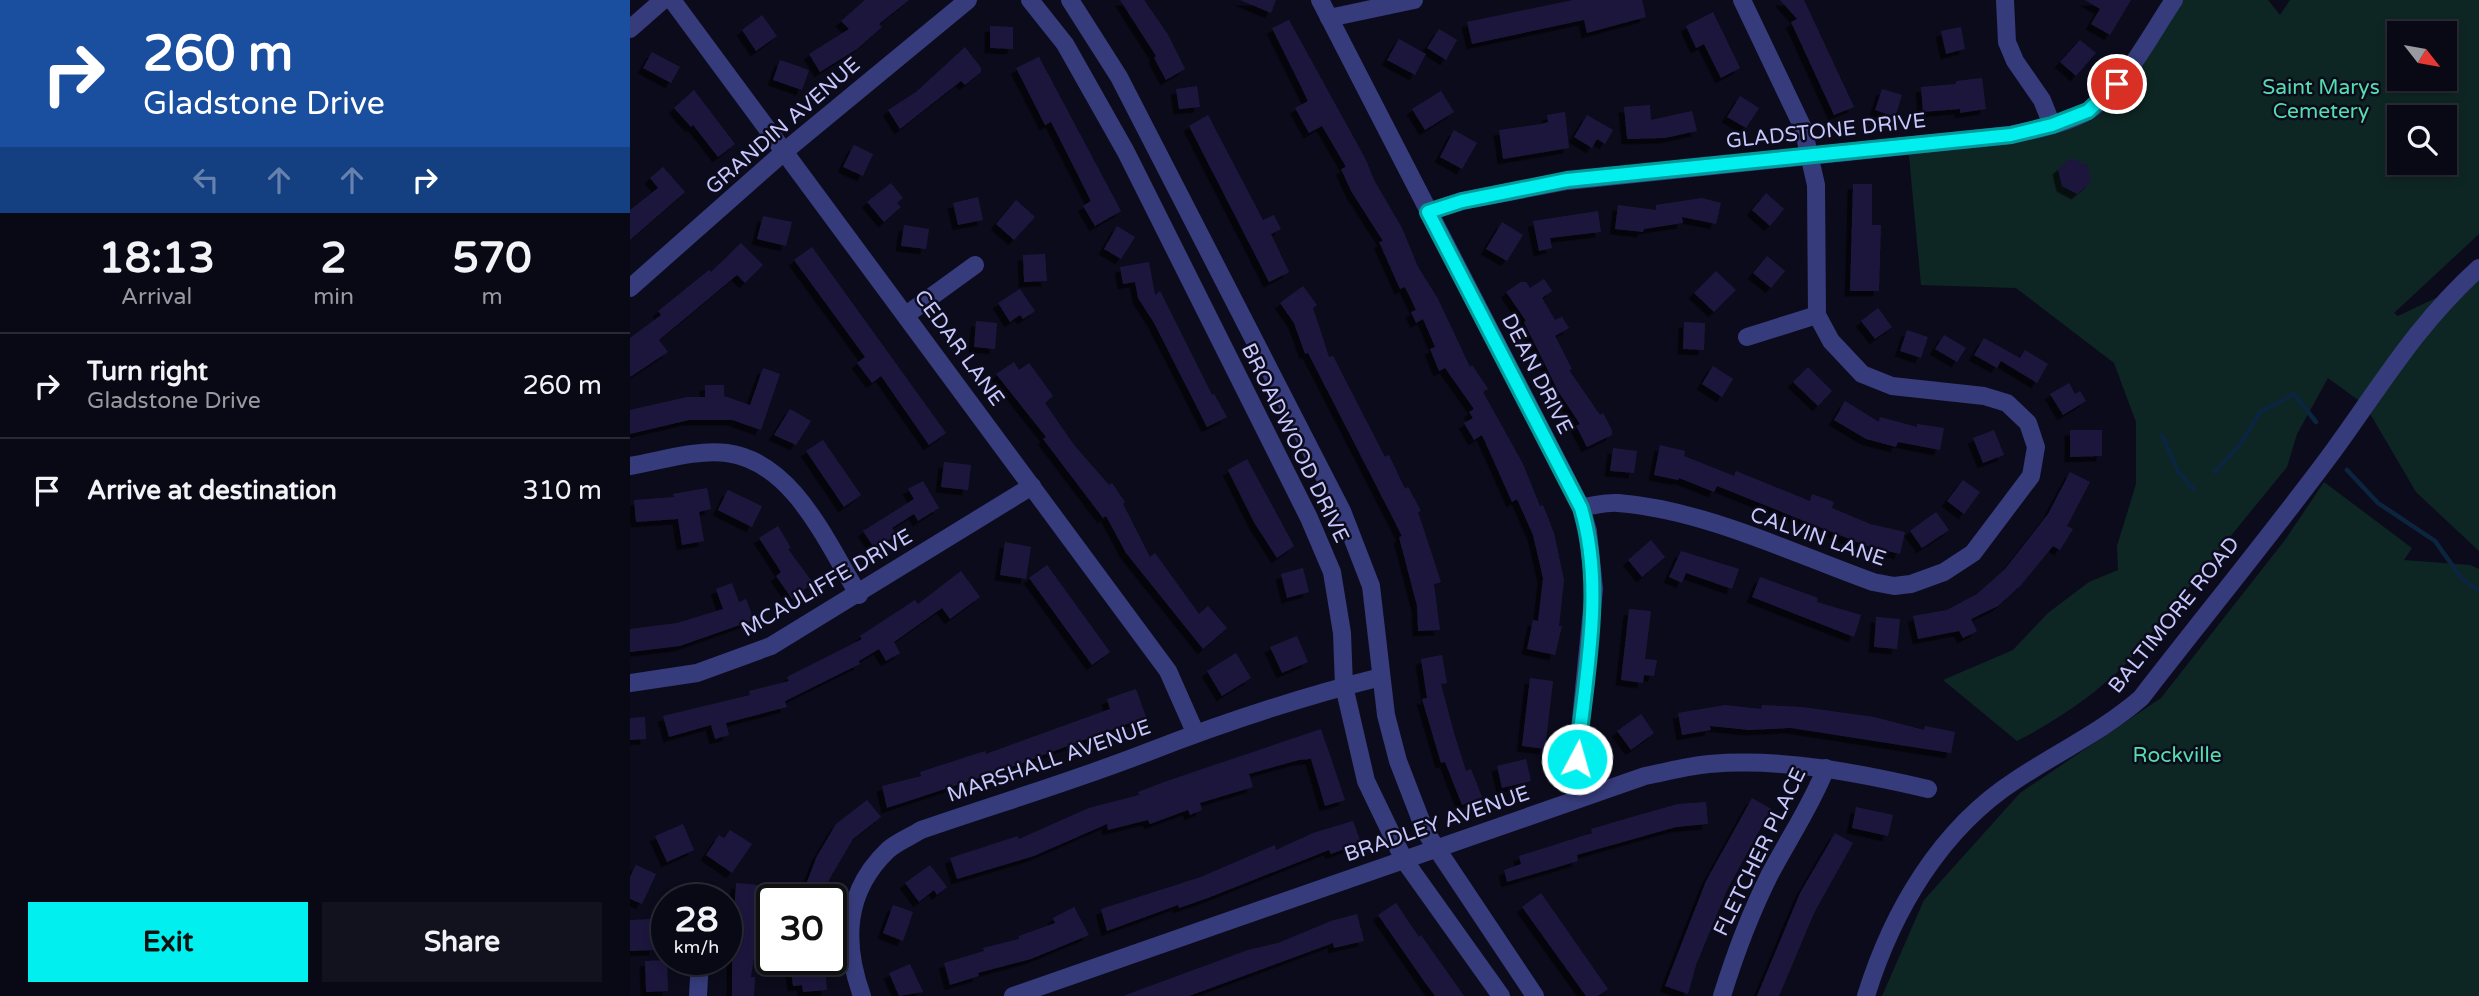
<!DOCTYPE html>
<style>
:root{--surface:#090815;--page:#12111e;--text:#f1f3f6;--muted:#999aa0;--line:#292934;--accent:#02efef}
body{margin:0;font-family:"Varela Round",sans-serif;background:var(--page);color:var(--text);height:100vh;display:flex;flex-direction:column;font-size:26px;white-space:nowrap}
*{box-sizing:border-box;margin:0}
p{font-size:23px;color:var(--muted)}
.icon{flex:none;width:38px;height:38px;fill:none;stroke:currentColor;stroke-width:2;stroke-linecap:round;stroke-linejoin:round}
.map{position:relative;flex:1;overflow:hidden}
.drawer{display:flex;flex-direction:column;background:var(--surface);width:630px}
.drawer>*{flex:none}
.hud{background:#1a4fa0;color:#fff;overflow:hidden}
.needle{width:46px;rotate:121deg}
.fabs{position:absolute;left:1757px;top:21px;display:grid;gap:14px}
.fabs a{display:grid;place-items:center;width:70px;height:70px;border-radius:0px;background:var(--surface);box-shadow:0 4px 10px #0003,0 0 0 2px var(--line);font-size:35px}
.speed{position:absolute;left:21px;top:884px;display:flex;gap:14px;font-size:35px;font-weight:700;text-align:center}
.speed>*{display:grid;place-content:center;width:91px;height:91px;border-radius:50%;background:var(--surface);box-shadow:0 4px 10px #0003,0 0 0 2px var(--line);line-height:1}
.speed small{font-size:18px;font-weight:400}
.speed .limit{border:4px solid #111;border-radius:10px;background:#fff;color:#111}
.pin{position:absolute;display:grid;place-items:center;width:60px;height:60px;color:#fff;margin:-30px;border:4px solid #fff;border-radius:50%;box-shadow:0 2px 7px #0007}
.me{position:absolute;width:77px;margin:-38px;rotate:6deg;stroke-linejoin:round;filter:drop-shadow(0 0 5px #0008)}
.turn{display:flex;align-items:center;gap:24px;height:147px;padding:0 28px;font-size:32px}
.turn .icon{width:91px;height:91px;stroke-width:2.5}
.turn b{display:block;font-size:49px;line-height:60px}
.lanes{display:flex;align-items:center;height:66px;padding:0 28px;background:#0003;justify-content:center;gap:35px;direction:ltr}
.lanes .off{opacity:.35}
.eta{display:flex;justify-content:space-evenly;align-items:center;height:119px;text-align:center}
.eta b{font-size:42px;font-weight:700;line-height:49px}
.button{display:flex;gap:14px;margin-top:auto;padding:14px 28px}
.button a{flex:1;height:80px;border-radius:0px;background:var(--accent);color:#111;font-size:28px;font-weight:700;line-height:80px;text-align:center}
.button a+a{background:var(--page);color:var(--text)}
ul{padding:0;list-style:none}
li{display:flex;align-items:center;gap:21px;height:105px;padding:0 28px;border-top:2px solid var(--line)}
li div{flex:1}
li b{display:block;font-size:26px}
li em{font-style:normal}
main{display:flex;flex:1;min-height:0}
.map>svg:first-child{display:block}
</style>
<main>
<section class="drawer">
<div class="hud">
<div class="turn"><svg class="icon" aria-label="right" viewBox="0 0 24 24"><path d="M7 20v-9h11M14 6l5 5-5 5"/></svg><div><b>260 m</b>Gladstone Drive</div></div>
<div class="lanes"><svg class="icon off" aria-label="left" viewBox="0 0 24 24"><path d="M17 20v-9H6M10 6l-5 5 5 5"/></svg><svg class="icon off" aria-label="ahead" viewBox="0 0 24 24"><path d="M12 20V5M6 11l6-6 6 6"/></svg><svg class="icon off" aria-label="ahead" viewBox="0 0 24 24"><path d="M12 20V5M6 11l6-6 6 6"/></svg><svg class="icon" aria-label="right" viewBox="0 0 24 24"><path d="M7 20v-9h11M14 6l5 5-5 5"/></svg></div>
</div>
<div class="eta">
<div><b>18:13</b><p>Arrival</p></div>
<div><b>2</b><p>min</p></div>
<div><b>570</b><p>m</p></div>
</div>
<ul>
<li><svg class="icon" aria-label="right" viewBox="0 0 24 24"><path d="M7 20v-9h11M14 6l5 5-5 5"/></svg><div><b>Turn right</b><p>Gladstone Drive</p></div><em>260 m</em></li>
<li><svg class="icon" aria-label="arrive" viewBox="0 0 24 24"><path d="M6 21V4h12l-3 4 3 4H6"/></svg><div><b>Arrive at destination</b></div><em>310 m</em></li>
</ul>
<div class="button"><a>Exit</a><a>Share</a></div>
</section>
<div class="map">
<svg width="1849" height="996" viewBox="0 0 1849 996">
<defs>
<filter id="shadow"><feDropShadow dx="-5.5" dy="5.5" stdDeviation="0" flood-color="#0009"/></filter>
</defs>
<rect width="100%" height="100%" fill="#0c0b1c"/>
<g fill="#0e2623" fill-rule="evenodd">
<path d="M 1544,0 L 1638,0 L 1650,15 L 1660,0 L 1849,0 L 1849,234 L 1764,313 L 1768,316 L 1827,288 L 1849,268 L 1849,551 L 1786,492 L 1735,405 L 1698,378 L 1667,434 L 1657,467 L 1497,663 C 1464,695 1428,720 1387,741 L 1313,680 L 1383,650 L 1418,613 L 1459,582 L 1488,570 L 1487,546 L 1506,484 L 1506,422 L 1484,363 L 1386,288 L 1291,285 L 1278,145 L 1381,135 L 1458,111 ZM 1769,33 L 1815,33 L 1815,79 L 1769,79 ZM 1769,117 L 1815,117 L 1815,163 L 1769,163 Z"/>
<polygon points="1694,482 1782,548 1774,560 1840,565 1849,569 1849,996 1252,996 1294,900 1390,793 1531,698 1655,540"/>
</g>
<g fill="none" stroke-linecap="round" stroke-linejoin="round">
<g stroke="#0c253f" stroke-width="4.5">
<polyline points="1532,435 1548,471 1564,490"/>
<polyline points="1717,470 1748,503 1805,541 1832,579 1849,591"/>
<polyline points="1585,472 1612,442 1630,412 1664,394 1686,422"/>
</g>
</g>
<g fill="#1b183d" filter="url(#shadow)">
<polygon points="235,0 279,0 249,24 252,27 227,49 190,72 179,54 219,29 211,21"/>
<polygon points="490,0 514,0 537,33 555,69 536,80 524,58 526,56"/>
<polygon points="610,0 646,0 641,13"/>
<polygon points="943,0 1012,0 1016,17 957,33 954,20 842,44 837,22"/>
<polygon points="1150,0 1174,0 1224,107 1204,115 1161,22 1167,19"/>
<polygon points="1455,0 1501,0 1480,35 1461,24 1470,9"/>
<polygon points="1083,12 1110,68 1091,78 1074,44 1066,48 1056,26"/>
<polygon points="132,15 147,36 126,51 112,30"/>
<polygon points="659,20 736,160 744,180 772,228 788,267 808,299 840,367 842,365 858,389 853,392 893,464 910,506 913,505 924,533 934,580 929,626 932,626 925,655 897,649 903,620 908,621 913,578 903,535 887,499 882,502 852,435 844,440 834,423 843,418 839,412 844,409 815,368 809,371 800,349 805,347 793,319 786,323 781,312 786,310 775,287 770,289 749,242 753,241 721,191 711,169 716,167 692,126 679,133 665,108 678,101 642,28"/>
<polygon points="360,26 383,27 383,49 360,48"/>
<polygon points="1331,27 1335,49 1316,54 1311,31"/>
<polygon points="809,29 827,40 816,60 797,48"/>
<polygon points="769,39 796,54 785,75 757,60"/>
<polygon points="1450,40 1466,53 1446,76 1430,62"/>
<polygon points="335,47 351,68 351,72 335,85 331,81 270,129 258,110 286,92"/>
<polygon points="22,52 50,67 41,83 13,68"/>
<polygon points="409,57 491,211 465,226 453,206 461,201 421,122 415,125 386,68"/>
<polygon points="150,60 179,70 172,90 143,80"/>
<polygon points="1352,78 1356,109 1330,113 1330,109 1293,112 1291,87 1326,84 1326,81"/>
<polygon points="567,86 570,107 549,109 546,89"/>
<polygon points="1252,89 1272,95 1265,117 1245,110"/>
<polygon points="64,90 105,144 88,157 63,125 61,127 44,108"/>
<polygon points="811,91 824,112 795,130 782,109"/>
<polygon points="1110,96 1129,108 1116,128 1097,117"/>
<polygon points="1020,105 1021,120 1062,111 1067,131 1035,138 997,139 994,107"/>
<polygon points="935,112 939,148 873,159 869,130 911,124 918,122 917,115"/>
<polygon points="578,115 633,220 644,215 651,229 641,234 659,272 639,282 559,126"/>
<polygon points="957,115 983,130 975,144 967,139 962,148 944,137"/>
<polygon points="824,130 847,143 832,169 810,157"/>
<polygon points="224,145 243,154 233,176 213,167"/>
<polygon points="1441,158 1458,165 1461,182 1447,194 1432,186 1428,169"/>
<polygon points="33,167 55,192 0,240 0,210 28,188 20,178"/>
<polygon points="261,183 273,198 267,203 271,207 254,222 237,202"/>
<polygon points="1223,184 1242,184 1242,225 1251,225 1249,291 1220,291"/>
<polygon points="1136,193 1154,209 1140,226 1122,210"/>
<polygon points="348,197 353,220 328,225 323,203"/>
<polygon points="1072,198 1091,203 1086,224 1052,217 1053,223 1014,229 1013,232 985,229 988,205 1026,210 1026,205"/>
<polygon points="386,200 405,217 384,240 366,224"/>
<polygon points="968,211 971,232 920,238 922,248 909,251 903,221"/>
<polygon points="133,216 162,222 156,246 127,239"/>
<polygon points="872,222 893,235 877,261 856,249"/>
<polygon points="274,225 299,229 296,249 271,246"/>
<polygon points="487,226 505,237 491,259 474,249"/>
<polygon points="111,243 133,265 115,283 107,275 29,340 38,352 0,377 0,338 31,315 28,311 48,295 79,270 81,272"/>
<polygon points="182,247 316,433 299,445 251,376 242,383 227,363 235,357 164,260"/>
<polygon points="415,254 417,281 394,282 393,255"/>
<polygon points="1137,256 1155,271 1141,288 1123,273"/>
<polygon points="519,262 525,295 530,291 582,395 584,394 597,417 577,427 524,323 508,298 505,282 493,284 490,267"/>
<polygon points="1086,271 1106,290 1084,312 1064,293"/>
<polygon points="914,279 922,291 912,298 925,320 932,317 939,328 925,336 942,369 939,370 970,415 973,413 982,430 982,435 957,447 946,426 950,424 928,391 894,322 896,321 876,292 891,282 896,282 900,288"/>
<polygon points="673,286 687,305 683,308 699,357 703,356 755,457 759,455 775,489 778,487 791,511 788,512 811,582 804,584 810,630 788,631 787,606 769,537 772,536 678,353 675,354 664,323 650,303"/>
<polygon points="390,289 405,311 393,319 390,315 380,322 368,303"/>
<polygon points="1248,308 1262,327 1245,339 1231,321"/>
<polygon points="346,321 367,323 365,349 344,347"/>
<polygon points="1054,322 1075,323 1074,350 1053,349"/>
<polygon points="1277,330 1298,337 1291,358 1270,351"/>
<polygon points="1314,335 1336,348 1327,362 1305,349"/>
<polygon points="1354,338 1390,358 1395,350 1418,364 1407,383 1371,361 1367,368 1344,355"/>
<polygon points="384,362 389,370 399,363 423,396 415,403 444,445 479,485 482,483 495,502 493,504 520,557 525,553 569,614 578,606 597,628 573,649 496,553 476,516 473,518 413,439 416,437 366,374"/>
<polygon points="1083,366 1103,379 1092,397 1072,384"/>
<polygon points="1178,367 1202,391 1188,406 1163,382"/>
<polygon points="133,368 150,374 131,430 102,420 59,420 0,434 0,410 57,397 75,397 75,385 94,385 94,396 120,405"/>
<polygon points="1439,383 1445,394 1450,391 1456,401 1433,415 1420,394"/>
<polygon points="1215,401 1249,422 1250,417 1287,427 1287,424 1314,428 1310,450 1268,442 1266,447 1236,439 1204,420"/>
<polygon points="160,409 181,421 166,445 144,435"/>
<polygon points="1364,430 1374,455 1353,463 1343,438"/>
<polygon points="1440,430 1472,430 1472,456 1440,457"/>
<polygon points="193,440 231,495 214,507 176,451"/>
<polygon points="1030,445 1055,451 1054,456 1104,476 1106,471 1180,501 1182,494 1204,502 1202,508 1240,524 1275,532 1270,554 1237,546 1087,486 1084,492 1049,478 1048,480 1024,475"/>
<polygon points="983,448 1007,451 1004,473 980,471"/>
<polygon points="617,459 664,546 647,558 625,524 598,470"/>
<polygon points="314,462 341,465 338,490 311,487"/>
<polygon points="1440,472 1460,482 1437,526 1443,529 1430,550 1423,546 1391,585 1368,606 1341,619 1347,631 1333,638 1329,631 1288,639 1283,616 1317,610 1347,594 1375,569 1418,514"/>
<polygon points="1333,480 1350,492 1334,514 1317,501"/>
<polygon points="293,481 309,508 288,521 284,514 262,528 266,535 245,549 233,531 284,499 278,489"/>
<polygon points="77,488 81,509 69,512 74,541 52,545 48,519 6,522 4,500 44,497 43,494"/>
<polygon points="98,490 132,506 122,527 88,510"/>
<polygon points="1306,512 1319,530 1292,548 1280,531"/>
<polygon points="148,526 161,548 158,549 183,583 162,599 146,576 151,572 129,538"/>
<polygon points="1021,540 1035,557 1012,577 998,560"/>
<polygon points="375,542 401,547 396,579 370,575"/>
<polygon points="1051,551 1109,569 1102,589 1056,573 1052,583 1039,577"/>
<polygon points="417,565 480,652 462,665 399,578"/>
<polygon points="673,568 679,592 657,598 651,574"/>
<polygon points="331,571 350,597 320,619 312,608 264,642 270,653 256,661 249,649 229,661 230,664 155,701 157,707 96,723 99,735 85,739 81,725 39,737 33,716 120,695 119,691 159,681 157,677 232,639 230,636 285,600 288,604"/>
<polygon points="1130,577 1188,598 1187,602 1231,615 1224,637 1122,597"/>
<polygon points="102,583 109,602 116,599 124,620 50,646 0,652 0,629 47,623 93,609 86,589"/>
<polygon points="999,609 1021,611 1015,659 1027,660 1024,676 1014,675 1013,683 991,680"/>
<polygon points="1246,617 1270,619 1267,649 1244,647"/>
<polygon points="667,636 678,662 652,673 640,647"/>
<polygon points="606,653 621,678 592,696 577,671"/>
<polygon points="812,655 817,683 811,684 824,733 836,771 841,769 852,797 832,805 815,762 811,763 792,699 797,698 791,659"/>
<polygon points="900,678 923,681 915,749 892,746"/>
<polygon points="506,689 516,717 373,770 257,808 252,786 291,776 290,772 355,751 356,754 480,709 477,699"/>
<polygon points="1095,705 1131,709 1132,705 1172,707 1244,717 1294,730 1295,726 1325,732 1321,753 1161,728 1119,730 1080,726 1081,730 1052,735 1048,713"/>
<polygon points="1011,714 1024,733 1001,750 987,731"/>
<polygon points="15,717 16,739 0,740 0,718"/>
<polygon points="691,729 715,800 695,806 681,759 669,760 619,774 623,787 570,803 572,810 560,815 558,810 520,824 518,820 478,830 477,824 404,856 327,879 320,858 388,836 389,839 459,808 509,795 508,792 537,781"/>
<polygon points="896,759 901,781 872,788 867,766"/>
<polygon points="1122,798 1141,809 1097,890 1066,965 1058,994 1035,986 1076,881"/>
<polygon points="237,800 251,817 223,839 200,878 192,900 170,900 187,856 206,824"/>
<polygon points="1076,802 1078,824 1046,827 947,855 948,861 877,882 874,870 891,864 889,856 962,833 961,829 1002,817 1048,804"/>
<polygon points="1226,807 1263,815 1258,836 1222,828"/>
<polygon points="723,821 731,843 701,854 699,850 578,898 549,908 548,905 477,931 471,909 571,877 645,845 646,850 683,833"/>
<polygon points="53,824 64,850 37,862 25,836"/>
<polygon points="100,830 122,844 102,873 76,855 89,835 94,838"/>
<polygon points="1205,833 1223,843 1184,913 1149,996 1127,996 1170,893"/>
<polygon points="6,865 26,874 12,904 0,899 0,877"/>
<polygon points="300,865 317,887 307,895 304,890 289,902 275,883"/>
<polygon points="106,883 129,885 125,931 128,932 121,977 125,977 124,996 102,996 102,960 108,914 104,914"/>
<polygon points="911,893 978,989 968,996 956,996 892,907"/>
<polygon points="766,903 789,937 791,935 834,996 805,996 796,984 748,915"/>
<polygon points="263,905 283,912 273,941 253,933"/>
<polygon points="444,907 459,935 401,959 348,973 349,976 320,985 314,963 354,951 353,948 389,939 389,936 425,923 423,918"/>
<polygon points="727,914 734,941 704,948 703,943 559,996 493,996 618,950 648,943 701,921"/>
<polygon points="23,919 25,950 0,951 0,920"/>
<polygon points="37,960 38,991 16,992 15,961"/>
<polygon points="280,964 293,992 269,996 259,973"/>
<polygon points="195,967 197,990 173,992 172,985 163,986 161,970"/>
</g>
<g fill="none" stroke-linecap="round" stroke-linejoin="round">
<g stroke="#363b7b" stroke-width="18">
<polyline points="42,0 538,671 565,732"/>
<polyline points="400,0 435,44 496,152 679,518 702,572 712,633 714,686 736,781 774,860 871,996"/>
<polyline points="440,0 489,77 712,511 741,586 756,715 768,761 795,831 905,996"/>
<polyline points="690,0 951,507 958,531 964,589 947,759 952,797"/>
<polyline points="1375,0 1377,42 1385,61 1412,100 1422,125"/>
<polyline points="699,18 784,0"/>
<polyline points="0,29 33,0"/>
<path d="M 798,212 L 832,201 L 937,181 L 1381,135 C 1406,129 1436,124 1458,111 C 1493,89 1521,34 1544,0"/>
<polyline points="0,288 155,151 338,0"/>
<polyline points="276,315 345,265"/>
<polyline points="1117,337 1187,315"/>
<path d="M 0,466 C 30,461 66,449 97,453 C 164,462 197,544 229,595"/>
<path d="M 951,507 C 963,506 976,502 988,503 C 1075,510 1162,553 1243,582 L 1264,586 L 1281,584 L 1314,572 L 1343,553 L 1401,476 L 1406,447 L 1398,423 L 1377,403 L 1354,396 L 1262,386 L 1232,374 L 1201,341 L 1187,315 L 1186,185 L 1173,128 L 1112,0"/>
<polyline points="0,683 67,673 141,646 402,486"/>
<polyline points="60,897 61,900"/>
<polyline points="68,996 70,959"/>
<path d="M 232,996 C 213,943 214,892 258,850 C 267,842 280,837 291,830 C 366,804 444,781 518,752 C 595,722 671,697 751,677"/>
<path d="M 383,996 L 1015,776 C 1036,772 1057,766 1079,764 C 1153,758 1225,772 1298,789"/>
<path d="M 1092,996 C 1105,954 1120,914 1140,874 C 1159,838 1181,806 1196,768"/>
<path d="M 1236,996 C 1262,912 1310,829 1386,780 C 1428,752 1473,731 1511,698 C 1575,615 1642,534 1704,450 C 1752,384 1787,324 1849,268"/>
</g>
</g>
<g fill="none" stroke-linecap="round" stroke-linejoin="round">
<g stroke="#019b9b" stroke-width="18">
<path id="route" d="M 947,759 C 955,676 975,589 951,508 L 798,212 L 832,201 L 937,180 L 1381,135 L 1422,125 L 1458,111 L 1487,84"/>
</g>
<use href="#route" stroke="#02efef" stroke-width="12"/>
</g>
<g text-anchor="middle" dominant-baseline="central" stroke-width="5" stroke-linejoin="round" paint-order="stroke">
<g font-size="21" fill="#55ddad" stroke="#0c0b1c">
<text x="1691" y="87">Saint Marys<tspan x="1691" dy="24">Cemetery</tspan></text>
<text x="1547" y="755">Rockville</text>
</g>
<g font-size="21" fill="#c7c7fe" stroke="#0c0b1c">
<text transform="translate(153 126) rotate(-41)">GRANDIN AVENUE</text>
<text transform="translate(1196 131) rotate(-6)">GLADSTONE DRIVE</text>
<text transform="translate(329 348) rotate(54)">CEDAR LANE</text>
<text transform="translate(907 374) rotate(63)">DEAN DRIVE</text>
<text transform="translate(665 443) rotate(64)">BROADWOOD DRIVE</text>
<text transform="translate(1188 537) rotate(19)">CALVIN LANE</text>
<text transform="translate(197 583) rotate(-30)">MCAULIFFE DRIVE</text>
<text transform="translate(1544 615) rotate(-51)">BALTIMORE ROAD</text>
<text transform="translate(419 761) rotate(-19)">MARSHALL AVENUE</text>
<text transform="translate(807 824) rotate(-19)">BRADLEY AVENUE</text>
<text transform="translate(1130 852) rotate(-64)">FLETCHER PLACE</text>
</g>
</g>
</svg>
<div class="fabs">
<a><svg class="needle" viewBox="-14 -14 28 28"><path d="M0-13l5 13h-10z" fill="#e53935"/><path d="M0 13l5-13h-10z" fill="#999aa0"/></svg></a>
<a><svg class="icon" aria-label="search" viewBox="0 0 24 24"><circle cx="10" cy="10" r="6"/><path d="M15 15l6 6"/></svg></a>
</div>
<div class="speed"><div>28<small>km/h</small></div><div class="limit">30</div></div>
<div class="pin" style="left:1487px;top:84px;background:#d93025"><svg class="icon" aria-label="arrive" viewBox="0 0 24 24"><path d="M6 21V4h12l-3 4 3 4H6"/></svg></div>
<svg class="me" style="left:947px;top:759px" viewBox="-20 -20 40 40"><circle r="17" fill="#02efef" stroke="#fff" stroke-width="3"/><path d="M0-11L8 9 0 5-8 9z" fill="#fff"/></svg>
</div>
</main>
